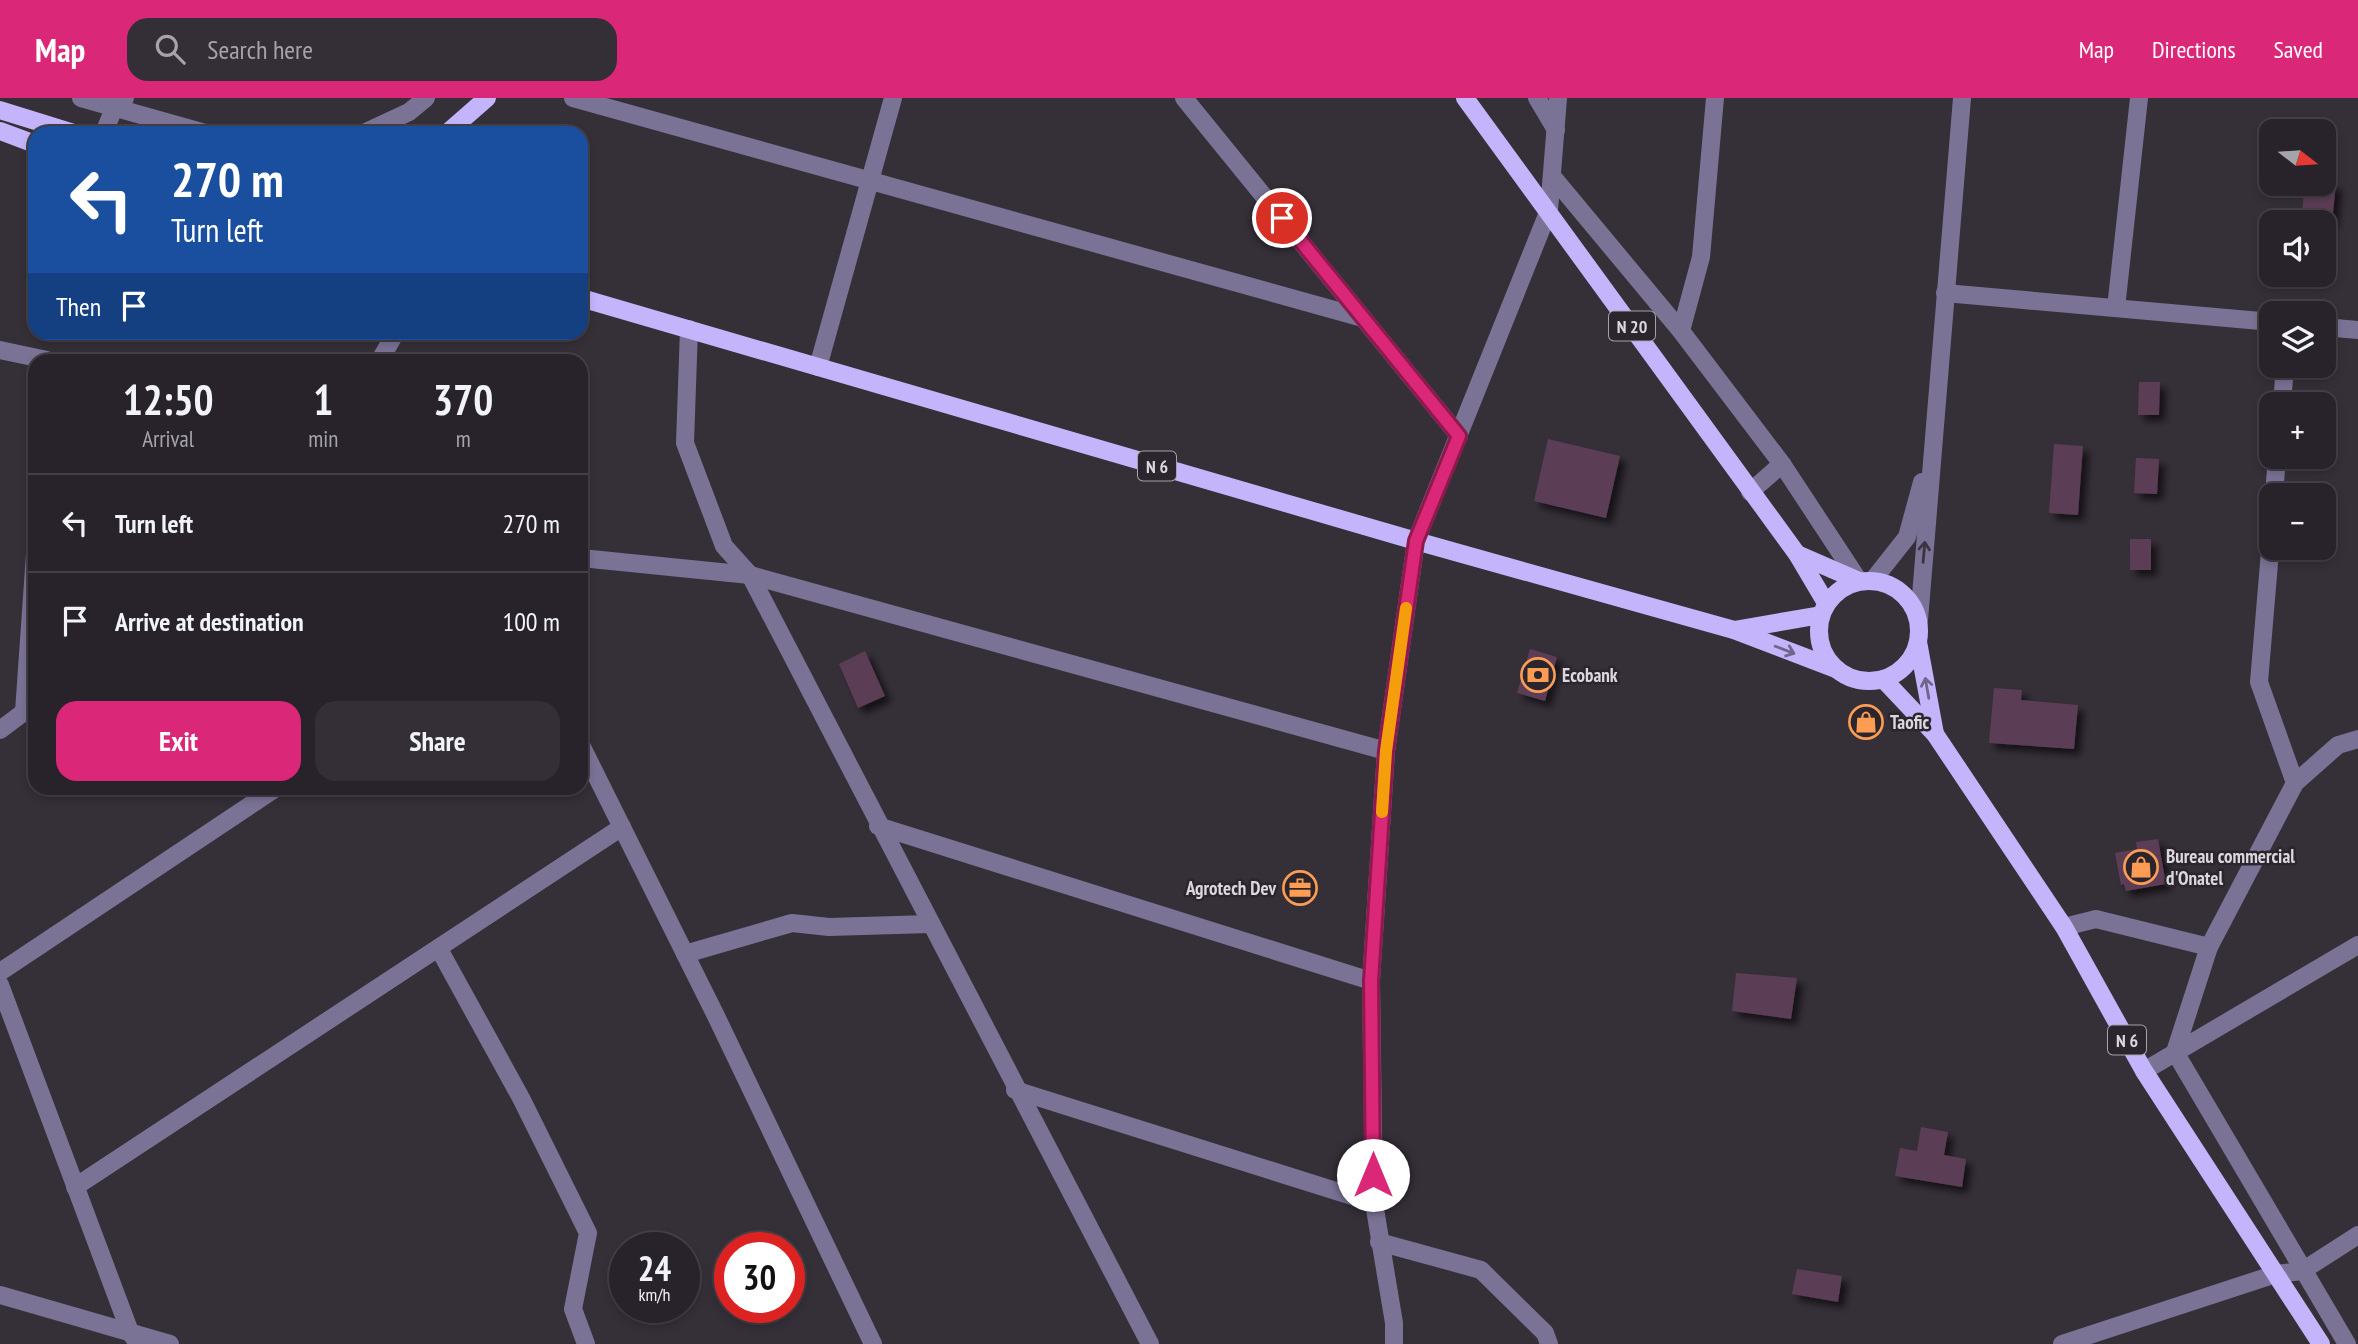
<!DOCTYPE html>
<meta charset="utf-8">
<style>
:root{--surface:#28232a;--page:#342f36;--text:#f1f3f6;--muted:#a5a4a8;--line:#444047;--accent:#db2777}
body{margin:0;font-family:"PT Sans Narrow",sans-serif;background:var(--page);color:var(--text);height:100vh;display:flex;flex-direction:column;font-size:26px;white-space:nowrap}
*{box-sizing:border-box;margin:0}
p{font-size:23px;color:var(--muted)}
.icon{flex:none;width:38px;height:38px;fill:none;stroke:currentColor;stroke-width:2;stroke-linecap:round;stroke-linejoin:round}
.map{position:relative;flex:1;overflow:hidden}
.drawer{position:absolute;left:28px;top:256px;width:560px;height:441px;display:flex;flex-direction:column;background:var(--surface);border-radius:21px;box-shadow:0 4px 10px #0003,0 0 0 2px var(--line)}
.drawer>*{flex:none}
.top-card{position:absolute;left:28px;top:28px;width:560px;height:214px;border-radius:21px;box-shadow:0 4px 10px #0003,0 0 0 2px var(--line);background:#1a4fa0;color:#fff;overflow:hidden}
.needle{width:46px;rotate:107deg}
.controls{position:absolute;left:2259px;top:21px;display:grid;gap:14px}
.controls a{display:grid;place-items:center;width:77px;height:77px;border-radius:14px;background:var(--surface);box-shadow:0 4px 10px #0003,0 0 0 2px var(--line);font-size:35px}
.speed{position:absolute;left:609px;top:1134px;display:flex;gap:14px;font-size:35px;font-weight:700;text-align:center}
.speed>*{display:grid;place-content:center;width:91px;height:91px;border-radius:50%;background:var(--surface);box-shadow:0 4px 10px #0003,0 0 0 2px var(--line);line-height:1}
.speed small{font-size:18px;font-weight:400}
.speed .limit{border:10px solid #d22;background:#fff;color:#111}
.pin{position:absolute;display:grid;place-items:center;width:60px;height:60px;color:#fff;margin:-30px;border:4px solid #fff;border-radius:50%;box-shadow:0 2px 7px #0007}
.me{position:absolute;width:77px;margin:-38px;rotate:0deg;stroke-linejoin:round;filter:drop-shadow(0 0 5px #0008)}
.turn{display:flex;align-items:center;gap:24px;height:147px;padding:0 28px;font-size:32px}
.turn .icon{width:91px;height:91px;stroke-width:2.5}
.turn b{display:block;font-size:49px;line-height:60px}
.then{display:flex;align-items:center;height:66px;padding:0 28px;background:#0003;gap:14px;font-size:26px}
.eta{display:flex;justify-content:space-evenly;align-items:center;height:119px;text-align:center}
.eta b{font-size:42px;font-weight:600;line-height:49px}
.primary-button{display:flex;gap:14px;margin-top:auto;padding:14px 28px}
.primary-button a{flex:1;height:80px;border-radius:21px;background:var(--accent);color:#fff;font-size:28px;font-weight:600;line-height:80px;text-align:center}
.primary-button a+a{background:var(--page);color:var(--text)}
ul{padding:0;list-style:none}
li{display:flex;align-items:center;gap:21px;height:98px;padding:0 28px;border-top:2px solid var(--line)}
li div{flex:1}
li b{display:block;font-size:26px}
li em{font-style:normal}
header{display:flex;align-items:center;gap:42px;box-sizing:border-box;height:98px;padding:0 35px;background:var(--accent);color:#fff}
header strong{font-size:33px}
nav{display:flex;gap:38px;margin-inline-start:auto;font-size:24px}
.search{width:490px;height:63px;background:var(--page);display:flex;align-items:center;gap:18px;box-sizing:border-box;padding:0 24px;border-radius:21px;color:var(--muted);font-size:26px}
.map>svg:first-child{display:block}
</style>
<header>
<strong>Map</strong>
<div class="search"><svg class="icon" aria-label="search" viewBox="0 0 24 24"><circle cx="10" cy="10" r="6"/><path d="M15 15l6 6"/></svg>Search here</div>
<nav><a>Map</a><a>Directions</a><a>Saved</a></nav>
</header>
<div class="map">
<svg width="2358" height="1246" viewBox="0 0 2358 1246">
<defs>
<filter id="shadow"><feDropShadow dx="6" dy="6" stdDeviation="3.5" flood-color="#0009"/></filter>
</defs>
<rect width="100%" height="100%" fill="#352f38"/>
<g fill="#5c3d56" filter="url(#shadow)">
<polygon points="2305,86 2336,86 2332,124 2301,124"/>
<polygon points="2139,284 2160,284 2159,317 2138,317"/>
<polygon points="1548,341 1620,358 1606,420 1534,403"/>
<polygon points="2054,346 2083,348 2078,417 2049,415"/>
<polygon points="2136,360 2159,361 2157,396 2134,395"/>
<rect x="2130" y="441" width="21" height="31"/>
<polygon points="1530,551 1557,559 1545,603 1517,595"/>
<polygon points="865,553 885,598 858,610 839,566"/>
<polygon points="1994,590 2022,592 2021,602 2078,607 2074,651 1989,645"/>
<polygon points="2158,741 2166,786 2126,793 2124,786 2121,787 2115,755 2137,751 2136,744"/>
<polygon points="1736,875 1797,880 1791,921 1732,913"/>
<polygon points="1921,1029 1948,1034 1944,1057 1966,1061 1962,1089 1895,1078 1900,1050 1917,1053"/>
<polygon points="1797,1171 1842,1178 1838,1204 1792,1196"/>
</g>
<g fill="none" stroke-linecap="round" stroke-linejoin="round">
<g stroke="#7b7396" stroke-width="18">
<polyline points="81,0 205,35"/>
<polyline points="573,0 1363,220"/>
<polyline points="1184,0 1459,338"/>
<polyline points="1537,0 1556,32"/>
<polyline points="104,35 114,10 125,0"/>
<polyline points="364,35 409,14 426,0"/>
<polyline points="1552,78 1681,233 1782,366 1859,483"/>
<polyline points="1945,195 2272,224"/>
<polyline points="2116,210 2139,0"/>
<polyline points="2324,229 2358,232"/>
<polyline points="689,231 685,345 724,448 750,477 1150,1246"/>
<polyline points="1681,233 1701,159 1715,0"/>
<polyline points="0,252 47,262"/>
<polyline points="380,262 396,234"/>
<polyline points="818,269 893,0"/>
<polyline points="2282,306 2285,268"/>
<polyline points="1750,394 1782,366"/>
<polyline points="2274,397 2277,359"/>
<polyline points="2272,430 2259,584 2295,685"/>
<polyline points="581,460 750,477 1386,653"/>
<polyline points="1873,482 1907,439 1922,384"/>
<polyline points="1919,522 1962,0"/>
<polyline points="24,614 35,456"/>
<polyline points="0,632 32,608"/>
<polyline points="581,647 716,918 873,1246"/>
<polyline points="878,728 1371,883"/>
<polyline points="2064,829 2096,821 2209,849"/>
<polyline points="439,851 521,1000 588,1135 573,1211 586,1246"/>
<polyline points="685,856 792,825 829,829 930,826"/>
<polyline points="0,874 276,690"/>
<polyline points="0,887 130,1234 138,1246"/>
<polyline points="2144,973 2358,847"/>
<polyline points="1015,992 1374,1105"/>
<polyline points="75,1089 622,729"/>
<polyline points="1379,1144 1481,1172 1545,1235 1549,1246"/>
<polyline points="0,1197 170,1246"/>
<polyline points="1394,1246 1394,1225 1374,1105 1371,883 1386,653 1416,443 1549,112 1558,0"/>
<polyline points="2062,1246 2276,1176 2302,1173 2358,1137"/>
<polyline points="2347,1246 2175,954 2209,849 2295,685 2338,647 2358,641"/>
</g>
<g stroke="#c4b4fb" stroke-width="18">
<polyline points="1465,0 1797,456 1826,505"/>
<polyline points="0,12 74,35"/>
<polyline points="0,33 35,46"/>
<polyline points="447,35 487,0"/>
<polyline points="581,200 1416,443 1734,532 1836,571"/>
<polyline points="1797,456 1859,483"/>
<circle cx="1869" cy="533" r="50"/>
<polyline points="1734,532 1821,517"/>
<polyline points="1918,544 1935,636"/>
<polyline points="1884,582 1935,636 2064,829 2144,973 2321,1246"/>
</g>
</g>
<defs><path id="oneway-shaft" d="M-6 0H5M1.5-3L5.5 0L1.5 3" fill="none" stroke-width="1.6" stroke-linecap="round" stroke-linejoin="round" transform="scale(1.75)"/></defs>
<use stroke="#3b3543" href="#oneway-shaft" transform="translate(1924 454) rotate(-85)"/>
<g stroke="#70658a">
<use href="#oneway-shaft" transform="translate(1785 552) rotate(21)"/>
<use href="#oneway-shaft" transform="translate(1927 590) rotate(-100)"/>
</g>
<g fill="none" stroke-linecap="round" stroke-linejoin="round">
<g stroke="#8e194d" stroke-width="18">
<polyline id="route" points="1282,120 1459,338 1416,443 1386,653 1371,883 1373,1077"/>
</g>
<use href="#route" stroke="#db2777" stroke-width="12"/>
<polyline stroke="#f59e0b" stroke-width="12" points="1382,714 1386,653 1406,510"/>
</g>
<defs>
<g id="bank-ring" transform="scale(1.75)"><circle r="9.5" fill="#2b252e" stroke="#fd9d54" stroke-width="1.5"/><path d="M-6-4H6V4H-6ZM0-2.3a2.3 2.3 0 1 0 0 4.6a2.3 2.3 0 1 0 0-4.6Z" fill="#fd9d54"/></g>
<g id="shop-ring" transform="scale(1.75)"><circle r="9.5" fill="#2b252e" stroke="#fd9d54" stroke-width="1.5"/><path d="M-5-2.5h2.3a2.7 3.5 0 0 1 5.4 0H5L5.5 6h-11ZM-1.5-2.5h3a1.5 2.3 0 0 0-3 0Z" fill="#fd9d54"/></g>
<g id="office-ring" transform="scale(1.75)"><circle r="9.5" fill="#2b252e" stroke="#fd9d54" stroke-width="1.5"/><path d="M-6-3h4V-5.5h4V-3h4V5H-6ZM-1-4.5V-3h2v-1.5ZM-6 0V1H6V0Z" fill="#fd9d54"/></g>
</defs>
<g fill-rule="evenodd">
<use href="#bank-ring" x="1538" y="577"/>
<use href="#shop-ring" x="1866" y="624"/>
<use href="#shop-ring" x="2141" y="769"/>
<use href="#office-ring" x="1300" y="790"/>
</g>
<g text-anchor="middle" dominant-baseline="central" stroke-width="5" stroke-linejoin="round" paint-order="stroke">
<g fill="#2b252e" stroke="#a6a2a8" stroke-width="2">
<rect x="1609" y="213.5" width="46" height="29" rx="5"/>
<rect x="1138" y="353.5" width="38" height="29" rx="5"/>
<rect x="2108" y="927.5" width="38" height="29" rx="5"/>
</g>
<g font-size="18" font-weight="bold" fill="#dbd7dd">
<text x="1632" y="228">N 20</text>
<text x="1157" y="368">N 6</text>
<text x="2127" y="942">N 6</text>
</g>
<g font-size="19" font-weight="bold" fill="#dbd7dd" stroke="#2b252e" text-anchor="start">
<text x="1562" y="577">Ecobank</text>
<text x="1890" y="624">Taofic</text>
<text x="2166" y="758">Bureau commercial<tspan x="2166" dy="22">d'Onatel</tspan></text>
<text x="1276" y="790" text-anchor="end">Agrotech Dev</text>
</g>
</g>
</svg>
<div class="controls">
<a><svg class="needle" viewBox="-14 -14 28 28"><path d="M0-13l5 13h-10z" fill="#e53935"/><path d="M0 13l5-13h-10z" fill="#a5a4a8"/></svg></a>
<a><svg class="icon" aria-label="sound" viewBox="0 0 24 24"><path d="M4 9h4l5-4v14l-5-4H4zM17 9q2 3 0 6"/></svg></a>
<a><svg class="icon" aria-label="layers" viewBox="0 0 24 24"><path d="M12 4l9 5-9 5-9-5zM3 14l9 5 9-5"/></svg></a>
<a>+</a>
<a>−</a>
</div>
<div class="speed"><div>24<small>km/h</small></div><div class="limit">30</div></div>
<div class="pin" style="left:1282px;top:120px;background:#d93025"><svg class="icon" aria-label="arrive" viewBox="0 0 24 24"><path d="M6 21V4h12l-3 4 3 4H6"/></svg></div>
<svg class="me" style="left:1373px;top:1077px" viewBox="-20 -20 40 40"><circle r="19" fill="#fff"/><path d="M0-13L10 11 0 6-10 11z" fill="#db2777"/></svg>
<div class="top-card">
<div class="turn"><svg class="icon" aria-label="left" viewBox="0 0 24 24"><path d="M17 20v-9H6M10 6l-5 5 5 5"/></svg><div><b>270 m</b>Turn left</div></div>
<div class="then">Then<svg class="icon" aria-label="arrive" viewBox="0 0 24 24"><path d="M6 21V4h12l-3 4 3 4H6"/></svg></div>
</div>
<section class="drawer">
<div class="eta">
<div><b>12:50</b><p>Arrival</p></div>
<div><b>1</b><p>min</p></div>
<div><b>370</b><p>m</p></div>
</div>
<ul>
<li><svg class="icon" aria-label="left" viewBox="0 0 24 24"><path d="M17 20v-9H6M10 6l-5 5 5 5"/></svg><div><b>Turn left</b></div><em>270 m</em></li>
<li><svg class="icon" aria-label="arrive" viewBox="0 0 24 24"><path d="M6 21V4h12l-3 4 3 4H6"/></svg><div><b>Arrive at destination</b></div><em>100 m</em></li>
</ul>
<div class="primary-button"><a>Exit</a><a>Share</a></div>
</section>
</div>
